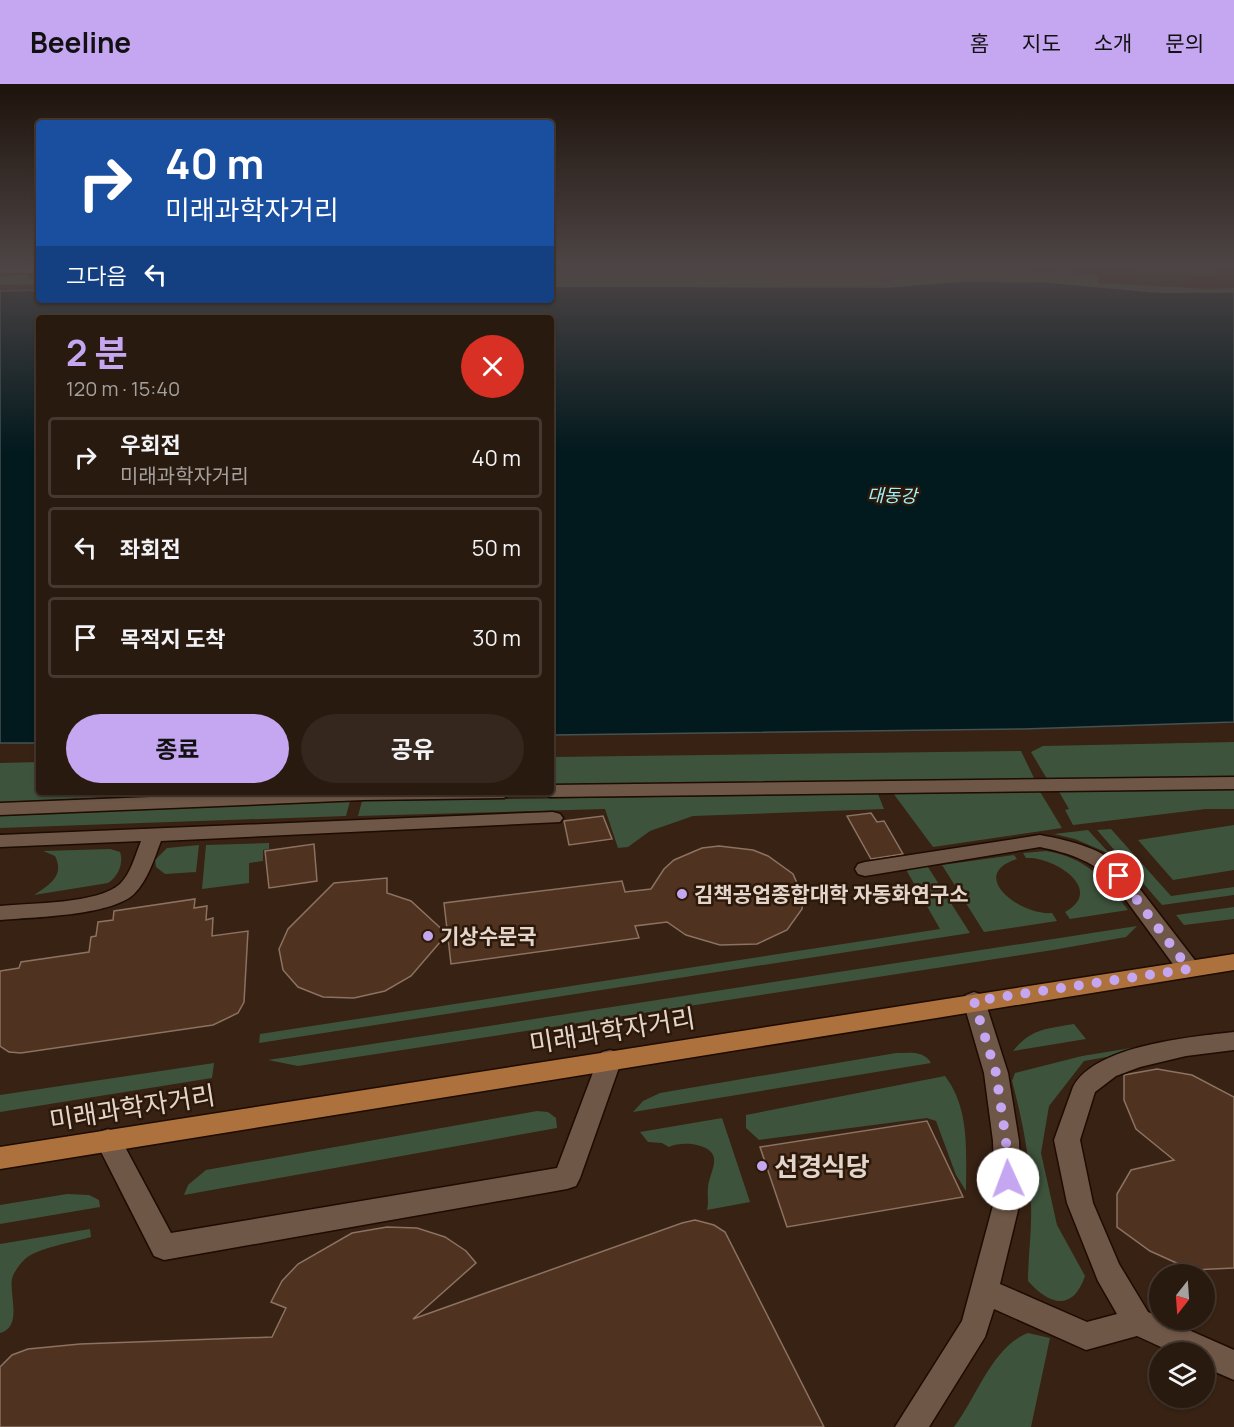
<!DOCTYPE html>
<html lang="ko">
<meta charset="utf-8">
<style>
:root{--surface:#291a0f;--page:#35271d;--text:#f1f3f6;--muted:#a5a19e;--line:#45382f;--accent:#c5a6f0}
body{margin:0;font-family:Manrope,"Noto Sans KR",sans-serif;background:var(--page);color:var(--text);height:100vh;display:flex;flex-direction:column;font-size:22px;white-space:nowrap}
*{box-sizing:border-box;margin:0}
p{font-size:20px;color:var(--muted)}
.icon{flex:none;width:33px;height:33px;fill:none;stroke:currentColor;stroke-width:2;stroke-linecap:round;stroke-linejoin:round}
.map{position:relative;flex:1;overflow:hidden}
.sheet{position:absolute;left:36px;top:231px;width:518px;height:480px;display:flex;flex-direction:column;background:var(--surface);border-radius:6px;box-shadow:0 2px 4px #0004,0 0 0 2px var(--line)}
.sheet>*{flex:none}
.banner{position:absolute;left:36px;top:36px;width:518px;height:183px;border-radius:6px;box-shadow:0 2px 4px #0004,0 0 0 2px var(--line);background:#1a4fa0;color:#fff;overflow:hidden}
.needle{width:39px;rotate:197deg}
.controls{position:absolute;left:1149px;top:1180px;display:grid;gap:12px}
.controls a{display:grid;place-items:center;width:66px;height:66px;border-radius:50%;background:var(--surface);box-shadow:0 2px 4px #0004,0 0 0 2px var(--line);font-size:30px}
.pin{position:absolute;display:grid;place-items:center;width:51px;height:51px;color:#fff;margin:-26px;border:3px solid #fff;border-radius:50%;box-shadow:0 2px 6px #0007}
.me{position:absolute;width:66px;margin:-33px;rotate:358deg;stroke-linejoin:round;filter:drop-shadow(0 0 4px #0008)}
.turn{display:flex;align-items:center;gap:21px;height:126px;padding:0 30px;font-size:27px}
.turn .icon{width:78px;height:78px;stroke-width:2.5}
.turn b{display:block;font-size:42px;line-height:51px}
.then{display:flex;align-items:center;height:57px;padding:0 30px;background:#0003;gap:12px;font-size:22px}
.round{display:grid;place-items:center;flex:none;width:63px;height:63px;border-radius:32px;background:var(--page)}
.overview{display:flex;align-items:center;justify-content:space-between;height:102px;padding:0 30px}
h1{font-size:36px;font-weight:700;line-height:45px;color:var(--accent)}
.primary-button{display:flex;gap:12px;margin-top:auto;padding:12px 30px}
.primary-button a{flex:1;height:69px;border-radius:36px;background:var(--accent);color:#111;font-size:24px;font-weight:700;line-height:69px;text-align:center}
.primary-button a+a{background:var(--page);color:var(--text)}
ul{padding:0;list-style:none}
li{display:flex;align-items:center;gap:18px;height:81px;margin:0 12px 9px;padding:0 18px;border:3px solid var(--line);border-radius:6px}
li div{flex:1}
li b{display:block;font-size:22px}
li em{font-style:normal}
header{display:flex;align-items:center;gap:36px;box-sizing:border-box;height:84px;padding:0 30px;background:var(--accent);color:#111}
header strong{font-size:28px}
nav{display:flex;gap:33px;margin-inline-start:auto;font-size:21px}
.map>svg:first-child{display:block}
</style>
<header>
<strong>Beeline</strong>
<nav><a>홈</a><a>지도</a><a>소개</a><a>문의</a></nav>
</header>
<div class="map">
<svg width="1234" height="1343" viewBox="0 0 1234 1343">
<rect width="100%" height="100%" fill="#372214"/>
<g fill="#3e533c">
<polygon points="633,181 829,182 953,187 984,181 1025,181 1032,188 1074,186 1076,189 1097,191 1098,199 1207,205 1234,204 1234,208 1157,208 1027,198 945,198 888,203 551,202 550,185 580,186"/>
<polygon points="1129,181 1210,181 1216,191 1133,187"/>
<polygon points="1234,658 1234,693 1047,695 1031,668 1043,662"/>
<polygon points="1021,667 1035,696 551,702 550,673"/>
<polygon points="39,678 39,708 230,708 0,718 0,679"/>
<polygon points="1234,705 1234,725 1206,725 1073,741 1065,726 1069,725 1058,706"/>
<polygon points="1039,706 1062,744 933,763 893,709"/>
<polygon points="878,710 884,725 693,732 650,747 628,763 618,764 605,725 358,732 362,717"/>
<polygon points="350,717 346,732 0,744 0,732"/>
<polygon points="1234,741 1234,786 1173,796 1138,756"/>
<polygon points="1111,745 1171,812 1234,803 1234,811 1162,821 1097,746"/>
<polygon points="1088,746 1110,770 1075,755 1054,750"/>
<polygon points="269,759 269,765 263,766 263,777 249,779 249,799 202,805 206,761"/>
<polygon points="199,761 196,788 165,790 156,783 155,776 167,764"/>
<path d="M 110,765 L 120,768 C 124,779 118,793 108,799 L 34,811 C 49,801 65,792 55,772 L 43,767 Z"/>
<path d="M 1046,767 C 1085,773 1105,795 1128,826 L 1070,835 L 1065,828 C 1106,806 1054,772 1026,774 L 1023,769 Z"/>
<path d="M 1014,771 L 1017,775 C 966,791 1021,832 1052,829 L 1057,837 L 984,848 L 942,781 Z"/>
<polygon points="926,780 970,849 259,959 260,950 940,845 905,784"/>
<polygon points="1234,823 1234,835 1184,841 1176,831"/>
<polygon points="1137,842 1126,853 1053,866 298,982 268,976"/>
<path d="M 1074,940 L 1086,955 L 1013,967 C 1032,944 1046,945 1074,940 Z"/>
<path d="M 1162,959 L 1164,963 L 1084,977 L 1049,1022 L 1041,1069 L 1057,1141 L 1085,1192 C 1073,1228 1049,1221 1028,1197 C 1028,1172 1032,1147 1031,1122 C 1031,1079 1023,1038 1012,997 L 1015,989 L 1082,972 Z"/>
<path d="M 896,969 C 909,969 924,966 931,979 L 633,1028 L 643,1017 L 660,1009 Z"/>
<polygon points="214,979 212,994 0,1028 0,1011"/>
<path d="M 945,992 C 970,1025 966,1066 966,1107 L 956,1091 L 936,1037 L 927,1034 L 759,1056 L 746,1044 L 746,1031 Z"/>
<polygon points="537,1027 548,1028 556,1034 557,1044 184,1111 188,1101 206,1086"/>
<path d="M 722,1034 L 750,1118 L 707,1126 C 709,1118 707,1111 708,1103 C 710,1086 726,1068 697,1061 C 689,1059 677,1059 669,1063 L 662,1059 L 648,1058 L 640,1048 Z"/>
<polygon points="67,1110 89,1111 99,1116 100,1123 0,1140 0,1121"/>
<path d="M 90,1145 L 91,1153 C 74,1158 36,1164 24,1176 C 20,1180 13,1189 12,1195 C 9,1211 23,1243 0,1249 L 0,1160 Z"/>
<path d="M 1028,1249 L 1050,1254 L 1031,1343 L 954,1343 C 977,1313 992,1263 1028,1249 Z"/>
</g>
<polygon fill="#3e573c" points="28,189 27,195 39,195 39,200 0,201 0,190"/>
<polygon fill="#02191d" stroke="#465151" stroke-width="1.5" points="964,197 1046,198 1157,208 1234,208 1234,638 1023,645 551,651 550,234 39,234 39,659 0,659 0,207 39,206 39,216 550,216 551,202 888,203"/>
<g fill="#4f321f" stroke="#8b7261" stroke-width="1.5">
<polygon points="871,729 877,738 884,737 903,770 871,775 847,732"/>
<polygon points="603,732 612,755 569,761 564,737"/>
<polygon points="314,760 317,797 269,804 265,767"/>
<polygon points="719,762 753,766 768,772 793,790 803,813 802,825 787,846 757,860 720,861 686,851 667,838 635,842 639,854 451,880 444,819 622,797 625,808 651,805 664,785 674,776 702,764"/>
<polygon points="387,794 387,809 411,817 447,850 411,892 385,907 354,914 323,913 298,903 283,886 279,865 288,845 334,799"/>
<polygon points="195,815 194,824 207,822 206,836 213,834 212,852 248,847 244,918 238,929 213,941 21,969 9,968 0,962 0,887 19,884 21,878 89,868 91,853 96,852 98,838 113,836 114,827"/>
<polygon points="1157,985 1192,991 1234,1013 1234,1184 1192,1186 1150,1167 1117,1143 1117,1110 1131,1086 1174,1076 1136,1045 1124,1016 1124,991"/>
<polygon points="927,1037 963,1113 787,1143 760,1063"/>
<polygon points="695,1136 714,1141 725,1148 824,1343 0,1343 0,1283 12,1271 28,1265 80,1260 272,1253 286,1224 271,1218 282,1197 298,1180 352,1149 387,1143 417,1144 445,1153 466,1167 476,1179 413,1235 682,1139"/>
</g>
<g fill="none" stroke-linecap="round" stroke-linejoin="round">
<g stroke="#1e0b01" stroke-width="3">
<g id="minor">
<polygon points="39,183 39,189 0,190 0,184"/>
<polygon points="1234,693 1234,705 550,713 541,708 550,708 550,701"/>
<polygon points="272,708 513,708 504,714 364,716 0,731 0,719"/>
<path d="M 553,728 L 560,730 L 563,734 L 560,738 L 161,757 C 154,775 148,796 134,810 C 111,832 32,833 0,836 L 0,822 C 30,819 98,820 120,800 C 131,789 135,772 141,757 L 0,763 L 0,751 Z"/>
<path d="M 1040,751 C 1072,757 1102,764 1126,787 L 1197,879 L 1200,885 L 1197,891 L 1189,893 L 1181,891 L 1112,797 C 1092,776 1068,769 1040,763 L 865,792 L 858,790 L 855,785 L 858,780 L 865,778 Z"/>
<path d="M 974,908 L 982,911 L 985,917 L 1008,989 L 1019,1057 L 1021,1114 L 1000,1200 L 1087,1238 L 1117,1230 L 1098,1197 L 1067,1119 L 1054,1056 L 1073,1003 C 1095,961 1191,953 1234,948 L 1234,966 L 1186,972 L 1140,983 L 1116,992 L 1095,1008 L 1080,1056 L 1093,1119 L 1119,1180 L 1148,1228 L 1160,1233 L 1160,1236 L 1166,1236 L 1234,1266 L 1234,1296 L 1204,1283 L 1204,1269 L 1174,1269 L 1137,1252 L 1086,1266 L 994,1225 L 985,1253 L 929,1343 L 895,1343 L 962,1237 L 995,1114 L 993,1057 L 984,989 L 963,917 L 966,911 Z"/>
<polygon points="610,966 618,968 622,975 580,1094 576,1102 567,1105 164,1176 154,1172 95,1056 99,1048 108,1045 117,1048 171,1149 557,1084 598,975 602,968"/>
</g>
</g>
<g stroke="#1e0b01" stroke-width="3">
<polygon id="major" points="1234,870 1234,886 0,1085 0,1063"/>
</g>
<use href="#minor" fill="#6f5747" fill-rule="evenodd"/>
<use href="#major" fill="#ac713c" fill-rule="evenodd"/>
</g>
<linearGradient id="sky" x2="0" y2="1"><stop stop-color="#1e130b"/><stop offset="0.49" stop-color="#4d4445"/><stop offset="1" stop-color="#4d4445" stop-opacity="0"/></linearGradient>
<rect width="1234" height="369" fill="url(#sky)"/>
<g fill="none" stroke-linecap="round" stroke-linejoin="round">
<polyline stroke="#c5a6f0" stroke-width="10" stroke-dasharray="0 18" points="1008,1095 1006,1057 996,989 974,917 1189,885 1119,792"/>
</g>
<g fill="#c5a6f0" stroke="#2d190a" stroke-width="2">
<circle cx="682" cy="810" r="6"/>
<circle cx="428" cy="852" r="6"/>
<circle cx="762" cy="1082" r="6"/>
</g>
<g text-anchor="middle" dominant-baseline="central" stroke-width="5" stroke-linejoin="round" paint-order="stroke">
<g font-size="18" font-style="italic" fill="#9df1fd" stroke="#2d190a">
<text transform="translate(892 411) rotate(1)">대동강</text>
</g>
<g font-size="21" font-weight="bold" fill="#e3d5cb" stroke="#2d190a" text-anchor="start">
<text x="694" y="810">김책공업종합대학 자동화연구소</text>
<text x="440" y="852">기상수문국</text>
</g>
<g font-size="26" fill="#e3d5cb" stroke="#2d190a">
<text transform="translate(612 946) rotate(-9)">미래과학자거리</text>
<text transform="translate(132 1023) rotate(-9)">미래과학자거리</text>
</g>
<g font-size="26" font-weight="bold" fill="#e3d5cb" stroke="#2d190a" text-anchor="start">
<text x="774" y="1082">선경식당</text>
</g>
</g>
</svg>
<div class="controls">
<a><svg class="needle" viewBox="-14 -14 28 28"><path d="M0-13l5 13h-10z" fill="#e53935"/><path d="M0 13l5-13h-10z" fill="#a5a19e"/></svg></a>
<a><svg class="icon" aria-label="layers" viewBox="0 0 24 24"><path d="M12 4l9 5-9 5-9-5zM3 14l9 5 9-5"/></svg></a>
</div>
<div class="pin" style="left:1119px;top:792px;background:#d93025"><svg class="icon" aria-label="arrive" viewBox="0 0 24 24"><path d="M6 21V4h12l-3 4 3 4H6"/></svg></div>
<svg class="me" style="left:1008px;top:1095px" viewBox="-20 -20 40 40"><circle r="19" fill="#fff"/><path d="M0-13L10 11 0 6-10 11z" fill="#c5a6f0"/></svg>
<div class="banner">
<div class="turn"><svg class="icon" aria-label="right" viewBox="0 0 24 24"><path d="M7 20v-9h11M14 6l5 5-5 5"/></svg><div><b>40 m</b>미래과학자거리</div></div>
<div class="then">그다음<svg class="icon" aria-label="left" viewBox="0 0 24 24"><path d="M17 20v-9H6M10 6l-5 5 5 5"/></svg></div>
</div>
<section class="sheet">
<div class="overview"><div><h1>2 분</h1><p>120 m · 15:40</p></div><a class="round" style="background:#d93025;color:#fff"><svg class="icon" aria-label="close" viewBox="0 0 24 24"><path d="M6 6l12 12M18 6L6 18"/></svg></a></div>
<ul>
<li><svg class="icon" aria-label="right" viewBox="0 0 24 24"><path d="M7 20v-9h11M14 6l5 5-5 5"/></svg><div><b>우회전</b><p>미래과학자거리</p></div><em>40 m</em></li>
<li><svg class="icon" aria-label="left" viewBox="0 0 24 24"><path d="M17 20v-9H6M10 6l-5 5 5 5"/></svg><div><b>좌회전</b></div><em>50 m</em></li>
<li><svg class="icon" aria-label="arrive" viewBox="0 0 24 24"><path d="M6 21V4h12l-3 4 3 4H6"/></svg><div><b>목적지 도착</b></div><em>30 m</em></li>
</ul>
<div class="primary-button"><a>종료</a><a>공유</a></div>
</section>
</div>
